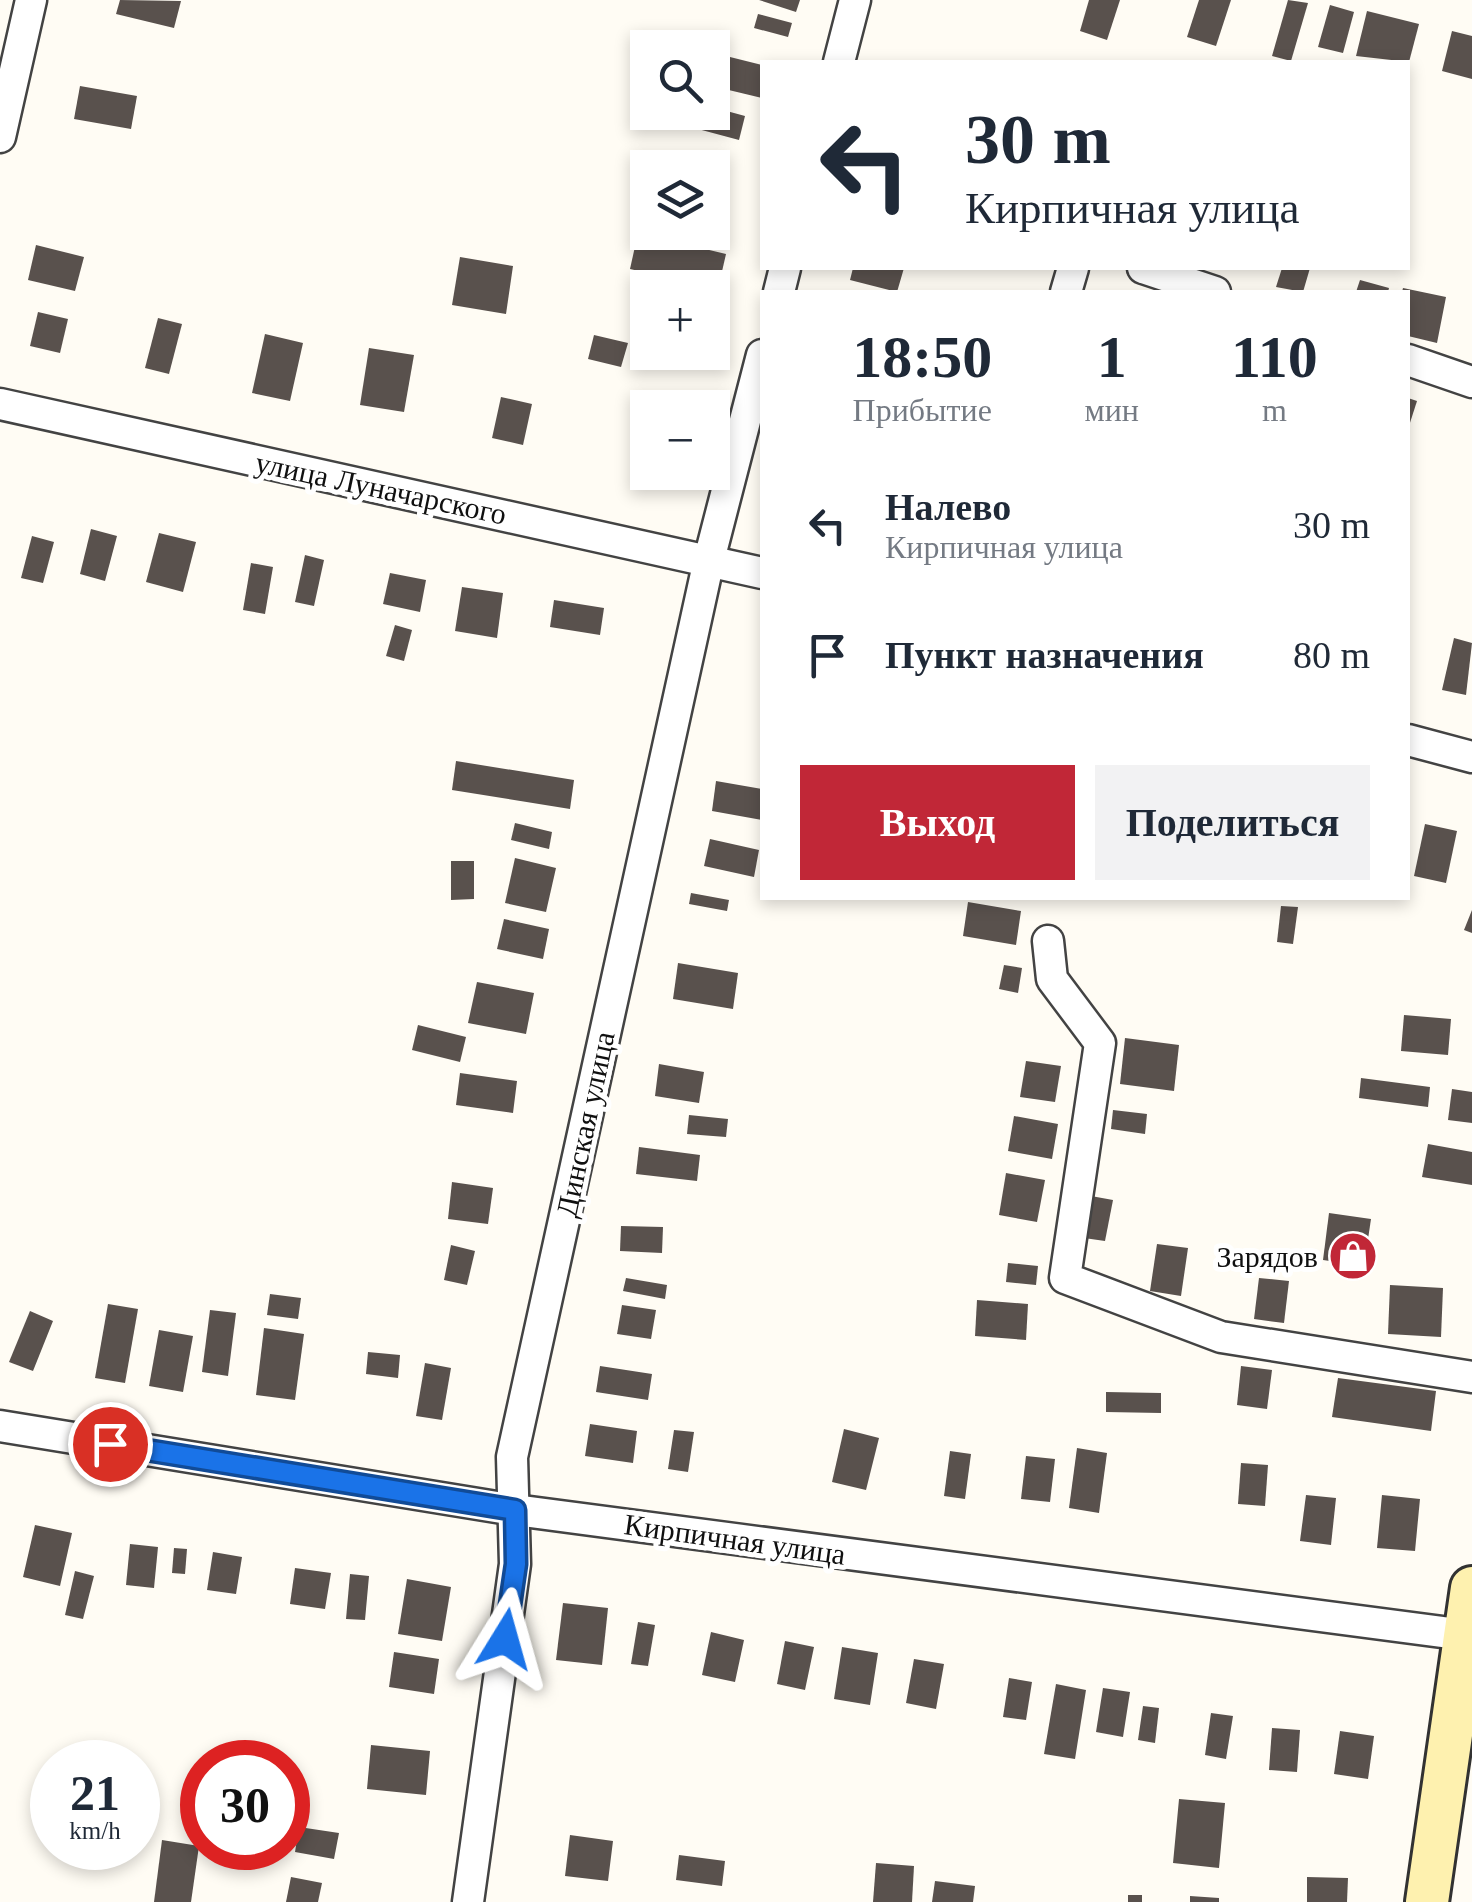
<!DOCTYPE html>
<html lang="ru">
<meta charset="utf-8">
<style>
:root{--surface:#fff;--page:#f2f2f3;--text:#1f2937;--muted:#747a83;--accent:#c12737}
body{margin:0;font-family:Georgia,serif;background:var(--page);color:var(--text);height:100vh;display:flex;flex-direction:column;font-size:38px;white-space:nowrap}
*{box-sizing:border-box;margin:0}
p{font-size:32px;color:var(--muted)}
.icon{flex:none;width:55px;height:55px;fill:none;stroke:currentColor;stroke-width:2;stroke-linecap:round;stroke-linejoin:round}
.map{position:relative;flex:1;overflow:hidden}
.details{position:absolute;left:760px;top:290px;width:650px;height:610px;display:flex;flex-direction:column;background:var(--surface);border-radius:0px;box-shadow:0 5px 15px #0003}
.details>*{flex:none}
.top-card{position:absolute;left:760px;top:60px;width:650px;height:210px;border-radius:0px;box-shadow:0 5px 15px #0003;background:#fff;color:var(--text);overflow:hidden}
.fabs{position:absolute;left:630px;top:30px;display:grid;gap:20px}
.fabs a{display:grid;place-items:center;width:100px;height:100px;border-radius:0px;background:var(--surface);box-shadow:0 5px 15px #0003;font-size:50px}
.speed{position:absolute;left:30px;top:1740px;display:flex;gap:20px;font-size:50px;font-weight:700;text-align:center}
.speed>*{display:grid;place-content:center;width:130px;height:130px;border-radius:50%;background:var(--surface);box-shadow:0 5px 15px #0003;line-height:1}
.speed small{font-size:25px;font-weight:400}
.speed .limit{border:15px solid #d22;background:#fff;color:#111}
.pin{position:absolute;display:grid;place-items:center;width:85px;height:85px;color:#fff;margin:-42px;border:5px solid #fff;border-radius:50%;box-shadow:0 2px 10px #0007}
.me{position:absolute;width:110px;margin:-55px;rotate:8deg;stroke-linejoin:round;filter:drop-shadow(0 0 8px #0008)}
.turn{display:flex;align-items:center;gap:35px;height:210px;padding:0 40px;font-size:45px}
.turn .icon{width:130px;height:130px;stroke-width:2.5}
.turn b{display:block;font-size:70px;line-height:85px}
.eta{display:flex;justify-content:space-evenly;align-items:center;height:170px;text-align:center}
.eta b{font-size:60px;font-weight:700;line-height:70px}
.cta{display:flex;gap:20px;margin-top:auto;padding:20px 40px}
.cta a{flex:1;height:115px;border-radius:0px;background:var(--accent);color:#fff;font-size:40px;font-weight:700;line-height:115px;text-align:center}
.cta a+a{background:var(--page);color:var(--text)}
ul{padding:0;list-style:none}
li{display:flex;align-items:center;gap:30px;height:130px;padding:0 40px}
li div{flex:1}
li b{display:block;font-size:38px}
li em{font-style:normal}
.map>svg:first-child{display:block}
</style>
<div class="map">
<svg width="1472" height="1902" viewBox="0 0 1472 1902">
<rect width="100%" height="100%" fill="#fffcf4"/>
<g fill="#59514d">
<polygon points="120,0 181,1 174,28 116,14"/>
<polygon points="759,0 800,0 796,12"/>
<polygon points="1089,0 1120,0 1107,40 1080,31"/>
<polygon points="1199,0 1231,0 1216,46 1187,37"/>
<polygon points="1288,0 1308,3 1291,61 1272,56"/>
<polygon points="1330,5 1354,12 1343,53 1318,47"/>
<polygon points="1367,11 1419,24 1409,62 1356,56"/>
<polygon points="758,14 792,23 788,37 754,28"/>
<polygon points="1452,31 1472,36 1472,79 1442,71"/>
<polygon points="714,53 762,65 762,98 712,86"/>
<polygon points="80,86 137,96 131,129 74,119"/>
<polygon points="712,107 745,116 739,140 683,125 687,112 712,112"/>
<polygon points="712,203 727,206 725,221 712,218"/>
<polygon points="638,233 726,254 718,289 630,269"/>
<polygon points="36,245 84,257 75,291 28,280"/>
<polygon points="460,257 513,266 506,314 452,305"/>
<polygon points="853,268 904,268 897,292 850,280"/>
<polygon points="1282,268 1310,268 1303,292 1276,287"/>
<polygon points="1360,280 1389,288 1388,292 1356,292"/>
<polygon points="1403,288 1446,297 1437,343 1408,336 1408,292 1402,292"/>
<polygon points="38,312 68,319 60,353 30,346"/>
<polygon points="158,318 182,324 169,374 145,368"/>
<polygon points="265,334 303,343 290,401 252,393"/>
<polygon points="594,335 628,343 621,367 588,359"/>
<polygon points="369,348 414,355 404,412 360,405"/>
<polygon points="501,397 532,404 523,445 492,438"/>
<polygon points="1408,398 1417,401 1408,429"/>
<polygon points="640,439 648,441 648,472 656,472 655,477 633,471"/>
<polygon points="91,529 117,536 105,581 80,574"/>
<polygon points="159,533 196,542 183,592 146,582"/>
<polygon points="32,536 54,542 43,583 21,578"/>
<polygon points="305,555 324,560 314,606 295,602"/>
<polygon points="251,563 273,567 265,614 243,610"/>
<polygon points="390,573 426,580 420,612 383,604"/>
<polygon points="462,587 503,593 497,638 455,631"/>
<polygon points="554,600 604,608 600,635 550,627"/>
<polygon points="395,625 412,630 404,661 386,656"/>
<polygon points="1454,638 1472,643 1466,695 1442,690"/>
<polygon points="456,761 574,780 570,809 452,790"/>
<polygon points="716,781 762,789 762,820 712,811"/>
<polygon points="515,823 552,832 549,849 511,840"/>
<polygon points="1425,824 1457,831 1446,883 1414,876"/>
<polygon points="710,839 759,850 754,877 704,866"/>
<polygon points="515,858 556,868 546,912 505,903"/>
<polygon points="451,861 474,861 474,899 451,900"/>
<polygon points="691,893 729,900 727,911 689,904"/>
<polygon points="968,902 1021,911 1016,945 963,936"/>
<polygon points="1281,906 1298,907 1293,944 1277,942"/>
<polygon points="1472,910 1472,933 1464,930"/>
<polygon points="504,919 549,929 543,959 497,949"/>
<polygon points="678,963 738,973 733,1009 673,999"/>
<polygon points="1004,965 1022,968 1018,993 999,989"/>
<polygon points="477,982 534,993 526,1034 468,1023"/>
<polygon points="1404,1015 1451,1019 1448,1055 1401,1051"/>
<polygon points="418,1025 466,1037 460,1062 412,1050"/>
<polygon points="1125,1038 1179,1045 1174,1091 1120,1084"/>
<polygon points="1026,1061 1061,1066 1055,1102 1020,1097"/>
<polygon points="659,1064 704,1072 699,1103 655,1096"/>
<polygon points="460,1073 517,1081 513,1113 456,1105"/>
<polygon points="1361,1078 1430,1087 1428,1107 1359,1098"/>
<polygon points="1452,1089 1472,1092 1472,1123 1448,1120"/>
<polygon points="1113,1110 1147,1114 1145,1134 1111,1129"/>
<polygon points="689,1115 728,1119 726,1137 687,1134"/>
<polygon points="1014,1116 1058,1124 1052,1159 1008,1151"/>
<polygon points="1428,1144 1472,1152 1472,1185 1422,1177"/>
<polygon points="639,1147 700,1155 697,1181 636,1174"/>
<polygon points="1006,1173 1045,1180 1037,1222 999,1215"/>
<polygon points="452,1182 493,1188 488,1224 448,1219"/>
<polygon points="1091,1196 1113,1200 1105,1241 1084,1238"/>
<polygon points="1329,1213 1371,1219 1364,1266 1323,1260"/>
<polygon points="621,1226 663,1227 662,1253 620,1251"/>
<polygon points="1157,1244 1188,1248 1181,1296 1150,1291"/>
<polygon points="451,1245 475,1251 467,1285 444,1280"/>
<polygon points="1008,1263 1038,1266 1036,1285 1006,1282"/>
<polygon points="626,1278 667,1285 665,1299 623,1291"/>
<polygon points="1259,1278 1289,1281 1284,1323 1254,1319"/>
<polygon points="1390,1285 1443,1288 1441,1337 1388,1334"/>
<polygon points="270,1294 301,1298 298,1319 267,1315"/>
<polygon points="977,1300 1028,1304 1026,1340 975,1336"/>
<polygon points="108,1304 138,1309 125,1383 95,1378"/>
<polygon points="622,1305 656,1310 651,1339 617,1334"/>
<polygon points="210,1310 236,1313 228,1376 202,1372"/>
<polygon points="30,1311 53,1321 33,1371 9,1362"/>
<polygon points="264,1328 304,1334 295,1400 256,1395"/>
<polygon points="159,1330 193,1336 183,1392 149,1386"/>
<polygon points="368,1352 400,1355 398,1378 366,1374"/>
<polygon points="425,1363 451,1368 442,1420 416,1416"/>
<polygon points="600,1366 652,1374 648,1400 596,1392"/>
<polygon points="1241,1366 1272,1370 1267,1409 1237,1405"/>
<polygon points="1338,1378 1436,1391 1431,1431 1332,1417"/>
<polygon points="1106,1392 1161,1393 1161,1413 1106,1412"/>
<polygon points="590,1424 637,1431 633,1463 585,1456"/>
<polygon points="844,1429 879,1438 866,1490 832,1482"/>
<polygon points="674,1430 694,1432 688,1472 668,1469"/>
<polygon points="1077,1448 1107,1453 1099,1513 1069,1508"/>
<polygon points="950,1451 971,1454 965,1499 944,1496"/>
<polygon points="1026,1456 1055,1459 1050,1502 1021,1499"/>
<polygon points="1241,1463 1268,1465 1265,1506 1238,1504"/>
<polygon points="1306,1495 1336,1498 1331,1545 1300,1541"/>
<polygon points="1382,1495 1420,1499 1415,1551 1377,1548"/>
<polygon points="35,1525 72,1533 60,1586 23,1577"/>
<polygon points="130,1544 158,1547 154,1588 126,1585"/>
<polygon points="174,1548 187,1549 185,1574 172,1573"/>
<polygon points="213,1552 242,1557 236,1594 207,1590"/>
<polygon points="295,1568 331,1573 325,1609 290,1604"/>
<polygon points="75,1571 94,1576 83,1619 65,1615"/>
<polygon points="350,1574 369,1576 365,1620 346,1619"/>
<polygon points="407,1579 451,1587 442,1641 398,1634"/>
<polygon points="563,1603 608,1608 602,1665 556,1660"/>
<polygon points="638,1622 655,1625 648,1666 631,1664"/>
<polygon points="711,1632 744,1640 735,1682 702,1675"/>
<polygon points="785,1641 814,1647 805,1690 777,1684"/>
<polygon points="842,1647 878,1653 870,1705 834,1699"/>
<polygon points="394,1652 439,1659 434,1694 389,1687"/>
<polygon points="914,1659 944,1664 936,1709 906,1703"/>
<polygon points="1009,1678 1032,1682 1026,1720 1003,1717"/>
<polygon points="1056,1684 1086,1690 1075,1759 1044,1754"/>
<polygon points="1103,1688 1130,1692 1123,1737 1096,1732"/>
<polygon points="1143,1706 1159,1708 1155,1743 1138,1740"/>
<polygon points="1211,1713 1233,1716 1226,1759 1205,1755"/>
<polygon points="1272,1728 1300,1730 1297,1772 1269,1770"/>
<polygon points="1340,1731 1374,1736 1368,1779 1334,1774"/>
<polygon points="371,1745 430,1751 426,1795 367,1789"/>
<polygon points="1179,1799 1225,1803 1219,1868 1173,1863"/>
<polygon points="299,1827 339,1833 334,1859 295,1852"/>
<polygon points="570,1835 613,1841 608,1881 565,1876"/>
<polygon points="162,1840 199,1846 191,1902 154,1902"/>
<polygon points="679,1855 725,1861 722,1886 676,1880"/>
<polygon points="876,1863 914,1866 912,1902 873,1902"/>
<polygon points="291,1877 322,1883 318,1902 286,1902"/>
<polygon points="1307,1877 1348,1878 1347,1902 1307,1902"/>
<polygon points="935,1881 975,1886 973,1902 932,1902"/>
<rect x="1128" y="1895" width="14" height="7"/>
<polygon points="1190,1896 1219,1898 1219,1902 1190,1902"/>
</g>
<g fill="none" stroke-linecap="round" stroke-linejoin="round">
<g stroke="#434343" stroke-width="35">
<g id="street">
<polyline points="839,62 855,0"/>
<polyline points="0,137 31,0"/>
<polyline points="1143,268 1215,292"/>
<polyline points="779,292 785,268"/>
<polyline points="1066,292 1073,268"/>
<polyline points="1408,360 1472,382"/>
<polyline points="0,404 762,573"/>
<polyline points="1408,740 1472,757"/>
<polyline points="1048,941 1052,979 1100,1043 1065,1278 1221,1337 1472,1377"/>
<polyline points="0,1426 515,1510 1472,1636"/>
<polyline points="468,1902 515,1564 512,1457 709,560 762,355"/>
</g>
</g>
<g stroke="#323232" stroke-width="48">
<polyline id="secondary" points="1427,1902 1472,1588"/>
</g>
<use href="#street" stroke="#fff" stroke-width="30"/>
<use href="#secondary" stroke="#fef1af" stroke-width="42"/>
</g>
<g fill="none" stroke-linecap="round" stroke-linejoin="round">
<g stroke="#114b97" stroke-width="25">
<polyline id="route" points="110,1444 515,1510 516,1564 505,1639"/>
</g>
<use href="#route" stroke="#1a73e8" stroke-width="18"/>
</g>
<defs>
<g id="shop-disc" transform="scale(2.5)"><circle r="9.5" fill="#c12737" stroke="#fff"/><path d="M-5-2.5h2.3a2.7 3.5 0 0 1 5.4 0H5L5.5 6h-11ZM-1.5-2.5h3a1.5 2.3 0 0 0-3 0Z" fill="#fff"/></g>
</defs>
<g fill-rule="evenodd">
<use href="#shop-disc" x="1353" y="1256"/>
</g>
<g text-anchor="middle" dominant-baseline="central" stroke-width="10" stroke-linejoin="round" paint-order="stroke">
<g font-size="30" fill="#101010" stroke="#fff">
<text transform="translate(381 488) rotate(12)">улица Луначарского</text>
<text transform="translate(585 1124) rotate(-78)">Динская улица</text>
<text transform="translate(735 1539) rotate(8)">Кирпичная улица</text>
</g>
<g font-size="30" fill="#101010" stroke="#fff" text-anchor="end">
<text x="1318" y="1256">Зарядов</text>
</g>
</g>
</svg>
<div class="fabs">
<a><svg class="icon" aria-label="search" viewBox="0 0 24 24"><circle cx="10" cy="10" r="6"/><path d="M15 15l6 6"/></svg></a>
<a><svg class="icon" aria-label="layers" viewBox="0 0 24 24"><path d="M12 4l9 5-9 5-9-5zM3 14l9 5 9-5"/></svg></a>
<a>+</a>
<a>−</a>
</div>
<div class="speed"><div>21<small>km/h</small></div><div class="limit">30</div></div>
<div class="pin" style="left:110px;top:1444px;background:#d93025"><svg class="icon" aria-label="arrive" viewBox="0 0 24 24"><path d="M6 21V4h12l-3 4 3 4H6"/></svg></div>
<svg class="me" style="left:505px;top:1639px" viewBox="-20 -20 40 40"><path d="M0-17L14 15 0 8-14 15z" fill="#1a73e8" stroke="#fff" stroke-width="4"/></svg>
<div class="top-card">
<div class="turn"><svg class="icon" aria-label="left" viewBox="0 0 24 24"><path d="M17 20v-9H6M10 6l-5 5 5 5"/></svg><div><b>30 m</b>Кирпичная улица</div></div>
</div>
<section class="details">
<div class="eta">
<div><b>18:50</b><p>Прибытие</p></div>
<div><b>1</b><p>мин</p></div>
<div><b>110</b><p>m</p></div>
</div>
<ul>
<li><svg class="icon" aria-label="left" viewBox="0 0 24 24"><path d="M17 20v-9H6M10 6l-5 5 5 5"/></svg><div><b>Налево</b><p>Кирпичная улица</p></div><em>30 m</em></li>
<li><svg class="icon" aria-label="arrive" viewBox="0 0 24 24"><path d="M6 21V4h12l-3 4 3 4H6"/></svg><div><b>Пункт назначения</b></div><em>80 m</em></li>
</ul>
<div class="cta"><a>Выход</a><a>Поделиться</a></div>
</section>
</div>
